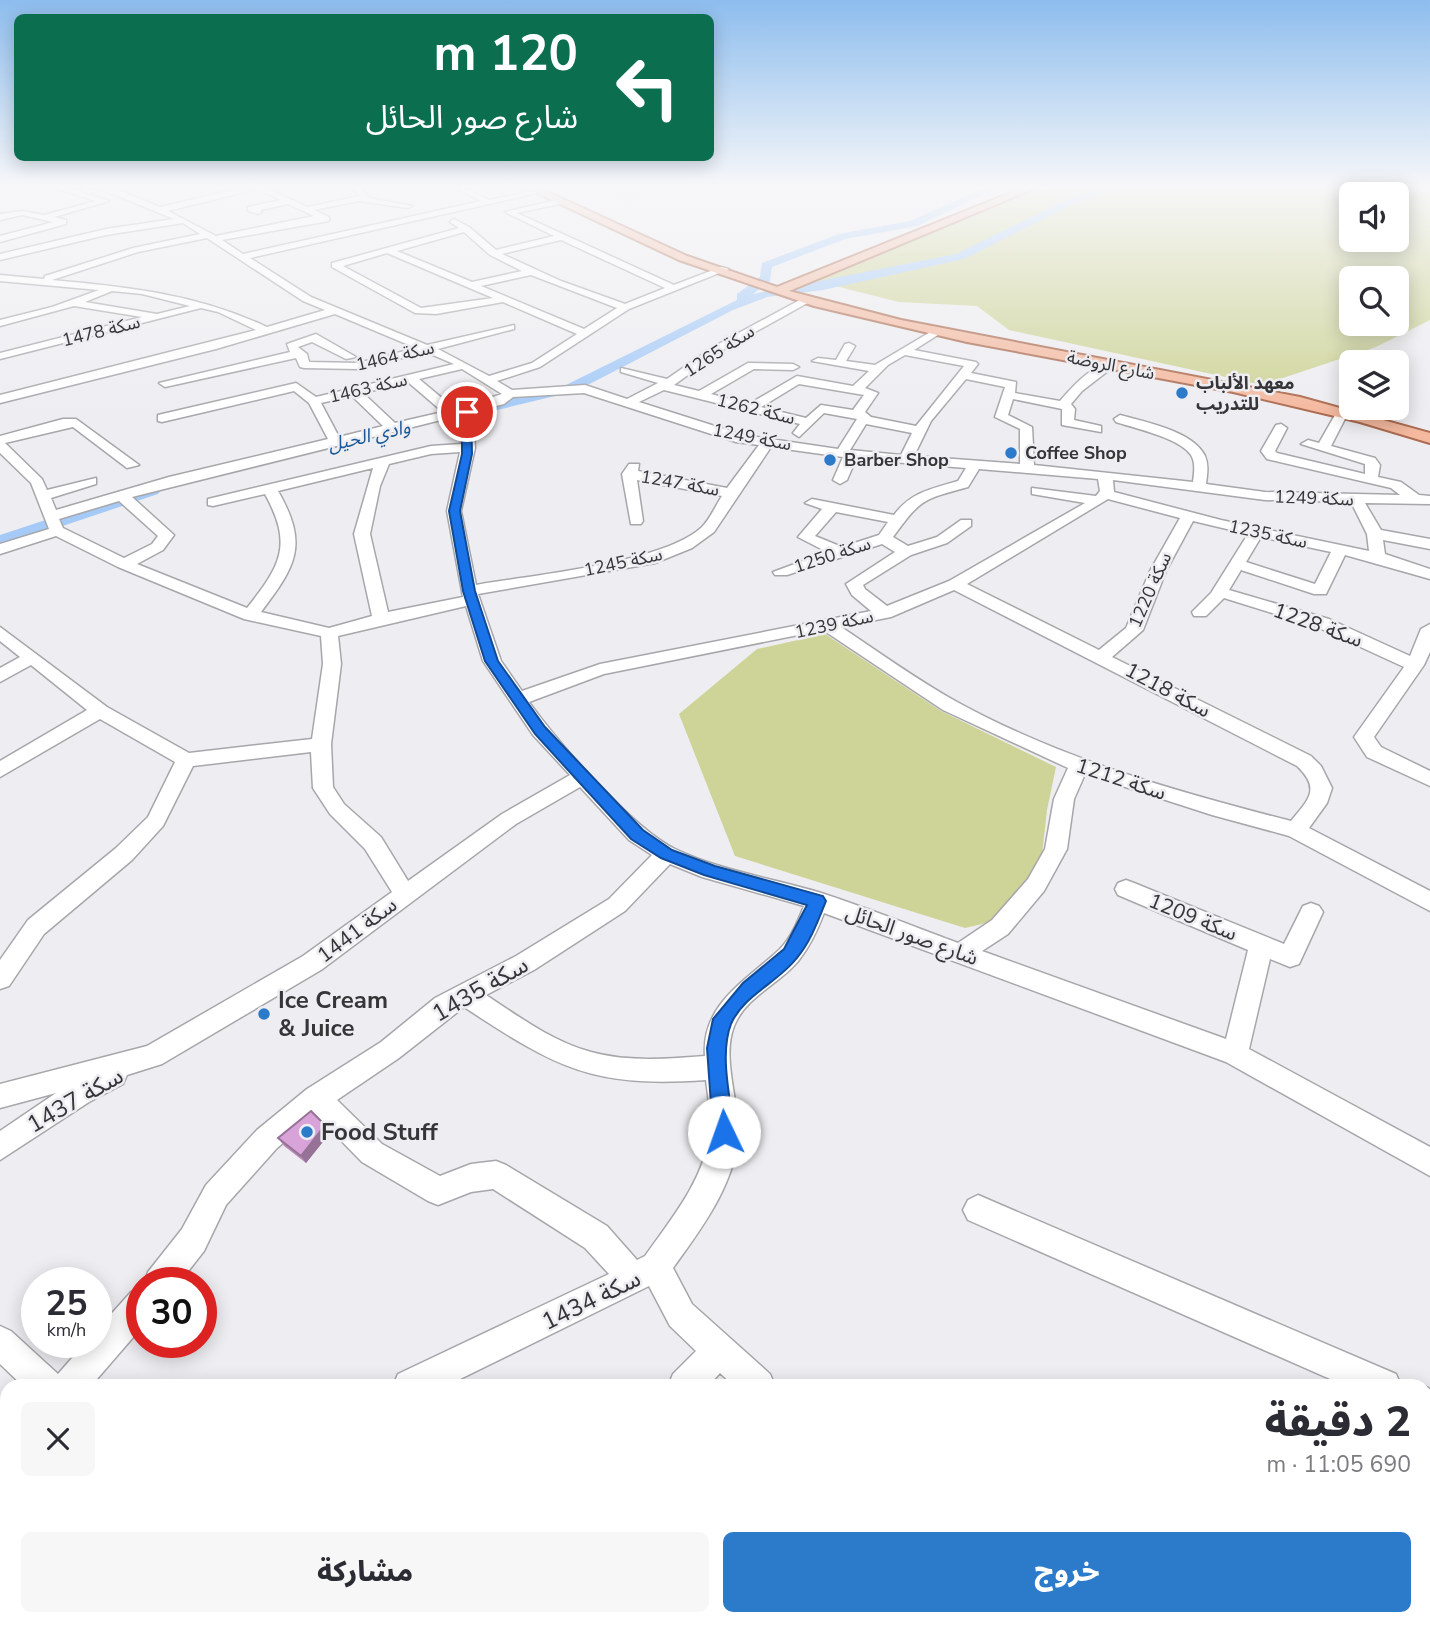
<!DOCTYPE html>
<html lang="ar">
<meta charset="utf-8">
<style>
:root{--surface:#fff;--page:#f7f7f7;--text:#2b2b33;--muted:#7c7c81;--accent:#2c7bca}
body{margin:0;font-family:"Nunito Sans","Noto Sans Arabic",sans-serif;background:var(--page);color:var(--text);direction:rtl;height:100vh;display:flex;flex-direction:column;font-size:26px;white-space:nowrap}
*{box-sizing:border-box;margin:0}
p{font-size:23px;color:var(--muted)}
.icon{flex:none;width:38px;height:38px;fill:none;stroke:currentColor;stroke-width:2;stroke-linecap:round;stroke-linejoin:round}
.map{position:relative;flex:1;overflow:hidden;direction:ltr}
.side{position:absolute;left:0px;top:1379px;width:1432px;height:247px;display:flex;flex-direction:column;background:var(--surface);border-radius:21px 21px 0 0;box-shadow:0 4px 18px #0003;direction:rtl}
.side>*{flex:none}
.hud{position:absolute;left:14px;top:14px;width:700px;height:147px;border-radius:10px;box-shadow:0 4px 18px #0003;direction:rtl;background:#0b6e4f;color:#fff;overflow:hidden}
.tools{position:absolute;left:1339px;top:182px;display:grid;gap:14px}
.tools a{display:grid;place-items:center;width:70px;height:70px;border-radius:10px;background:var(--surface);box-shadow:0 4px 18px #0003;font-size:35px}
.speed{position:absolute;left:21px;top:1267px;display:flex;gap:14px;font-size:35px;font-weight:700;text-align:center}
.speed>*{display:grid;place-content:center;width:91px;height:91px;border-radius:50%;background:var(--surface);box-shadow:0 4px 18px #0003;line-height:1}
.speed small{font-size:18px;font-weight:400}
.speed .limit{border:10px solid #d22;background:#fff;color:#111}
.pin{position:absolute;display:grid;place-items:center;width:60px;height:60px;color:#fff;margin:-30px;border:4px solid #fff;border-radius:50%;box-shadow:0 2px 7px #0007}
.me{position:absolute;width:77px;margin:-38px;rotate:357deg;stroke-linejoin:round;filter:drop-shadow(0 0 5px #0008)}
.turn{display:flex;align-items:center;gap:24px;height:147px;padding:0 21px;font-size:32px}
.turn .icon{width:91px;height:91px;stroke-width:2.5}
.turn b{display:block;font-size:49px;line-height:60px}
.round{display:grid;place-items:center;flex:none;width:74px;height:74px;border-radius:10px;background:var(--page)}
.head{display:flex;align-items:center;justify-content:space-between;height:119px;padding:0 21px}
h1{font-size:42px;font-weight:800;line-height:52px}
.action{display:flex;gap:14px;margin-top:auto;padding:14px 21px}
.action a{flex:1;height:80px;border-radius:10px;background:var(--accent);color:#fff;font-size:28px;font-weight:800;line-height:80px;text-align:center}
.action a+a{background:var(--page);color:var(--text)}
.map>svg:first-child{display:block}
</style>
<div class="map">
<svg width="1430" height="1625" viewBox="0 0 1430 1625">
<rect width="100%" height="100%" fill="#eeedf1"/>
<polygon fill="#e3e0eb" points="602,187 678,187 628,202 584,192"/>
<g fill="#ced497" fill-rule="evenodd">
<path d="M 1066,187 L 1381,187 L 1430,193 L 1430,320 L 1376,347 L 1262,385 L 1009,330 L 977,306 L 899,302 L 815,281 L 1029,192 ZM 1351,194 L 1396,194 L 1396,240 L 1351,240 ZM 1351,278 L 1396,278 L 1396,324 L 1351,324 Z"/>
<polygon points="825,634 941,711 1056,767 1047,810 1042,855 1024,891 995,921 965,928 735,856 679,714 757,649"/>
</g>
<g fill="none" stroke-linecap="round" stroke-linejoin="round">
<g fill="#a5caf7" fill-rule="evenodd">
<polygon points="987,187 1000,187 917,226 845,239 772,267 770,281 753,294 956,254 1064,201 1103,187 1117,187 1072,205 964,259 823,290 767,297 733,310 576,391 468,417 460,412 462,409 566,385 737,300 737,294 760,277 762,263 839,234 910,221"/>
<polygon points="152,485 161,490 158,494 0,547 0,535"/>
</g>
<g stroke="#a7a6aa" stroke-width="3">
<g id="minor">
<polygon points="52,187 64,187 109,201 54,217 66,220 66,224 0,242 0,236 53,222 22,215 0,220 0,214 22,211 44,215 96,201"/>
<path d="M 82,187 L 113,188 L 160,207 L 246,187 L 265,187 L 307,207 L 360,196 L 352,187 L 360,187 L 369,198 L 412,206 L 408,208 L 358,201 L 314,210 L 329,217 L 329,221 L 222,240 L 243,254 L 481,201 L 453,187 L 463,187 L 489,200 L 541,189 L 538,193 L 250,258 L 311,297 L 427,345 L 514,325 L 514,329 L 438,349 L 489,376 L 532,363 L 577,334 L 503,302 L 436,314 L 415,313 L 332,267 L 332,263 L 459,228 L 450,222 L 454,219 L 469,227 L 496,250 L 554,236 L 505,212 L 561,199 L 564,203 L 517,213 L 674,285 L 721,267 L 729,269 L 629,309 L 540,367 L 497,381 L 512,390 L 585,385 L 627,399 L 658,383 L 621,372 L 621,368 L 667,379 L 713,347 L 807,296 L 811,301 L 721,351 L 674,385 L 699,391 L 748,363 L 793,364 L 799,367 L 793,370 L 754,369 L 711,394 L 749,404 L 797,376 L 853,386 L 869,371 L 812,361 L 818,358 L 836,360 L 845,344 L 849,343 L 855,346 L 846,361 L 875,365 L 937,328 L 942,331 L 941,333 L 914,350 L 976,362 L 978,364 L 971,373 L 1016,382 L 1015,393 L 1060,401 C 1071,388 1095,361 1113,363 L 1113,367 L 1082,391 L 1071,404 L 1075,409 L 1074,420 L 1101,426 L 1101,432 L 1062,425 L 1062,409 L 1013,399 L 1008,415 L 1032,427 L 1034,465 L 1193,482 C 1194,474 1196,463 1191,455 C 1180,438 1134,428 1116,422 L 1114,419 L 1120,415 C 1145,422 1193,431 1205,456 C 1209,465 1207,475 1206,484 L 1265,492 L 1400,495 L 1391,488 L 1267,459 L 1261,451 L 1276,425 L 1281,424 L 1287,428 L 1275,451 L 1277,453 L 1365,474 L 1365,464 L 1301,444 L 1308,440 L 1319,443 L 1339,408 L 1347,408 L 1349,411 L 1331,446 L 1375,458 L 1380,465 L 1378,477 L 1401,482 L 1419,495 L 1430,496 L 1430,504 L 1365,503 L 1381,530 L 1430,539 L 1430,549 L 1383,540 L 1385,554 L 1430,569 L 1430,579 L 1345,555 L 1326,594 L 1314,594 L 1241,570 L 1229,590 L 1329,619 L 1410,656 L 1421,629 L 1430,624 L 1430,652 L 1424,665 L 1374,737 L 1381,747 L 1430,771 L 1430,786 L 1367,757 L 1354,737 L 1404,667 L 1317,627 L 1224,598 L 1206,616 L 1194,616 L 1192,612 L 1211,593 L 1248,534 L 1193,521 L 1166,571 L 1143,630 L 1112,657 L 1311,756 L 1321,766 L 1332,788 L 1327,803 L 1309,828 L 1430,891 L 1430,911 L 1289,836 L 1212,815 L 1085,774 L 1074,799 L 1067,849 L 1044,891 L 1008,934 L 982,951 L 1226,1039 L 1248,950 L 1118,895 L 1115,889 L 1118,883 L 1126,880 L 1134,883 L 1284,944 L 1303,906 L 1311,903 L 1319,906 L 1323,912 L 1299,964 L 1290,967 L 1270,959 L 1249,1049 L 1430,1147 L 1430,1176 L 1226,1062 L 824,913 C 818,929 810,946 799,960 C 781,983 747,996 735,1024 C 721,1055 738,1097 738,1130 C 738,1181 701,1229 673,1268 L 692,1304 L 770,1374 L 775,1386 L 734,1386 L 720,1373 L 708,1386 L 668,1386 L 673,1374 L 696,1351 L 670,1326 L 649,1286 L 446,1386 L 393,1386 L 398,1374 L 609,1274 L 585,1248 L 493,1189 L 471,1192 L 438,1205 L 428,1201 L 362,1162 L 316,1115 L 277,1148 L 226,1205 L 204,1251 L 179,1283 L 144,1283 L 148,1272 L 182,1229 L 206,1185 L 257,1130 L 307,1089 L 381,1042 L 435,998 L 516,956 L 609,899 L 652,855 L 629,840 L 580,787 L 516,824 L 321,970 L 162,1064 L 127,1075 L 123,1084 L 89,1102 L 0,1160 L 0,1131 L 56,1093 L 0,1108 L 0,1084 L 147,1046 L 303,956 L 392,892 L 365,849 L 330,814 L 313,788 L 311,752 L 193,766 L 163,826 L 132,860 L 44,934 L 9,986 L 0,989 L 0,960 L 28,920 L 116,848 L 148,817 L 175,762 L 100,719 L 0,777 L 0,761 L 87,710 L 31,665 L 0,682 L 0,668 L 20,657 L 0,641 L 0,627 L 107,707 L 189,753 L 312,739 L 323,664 L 321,636 L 244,619 L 118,567 L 56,536 L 0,554 L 0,544 L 49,529 L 31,483 L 0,453 L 0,436 L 63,419 L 76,419 L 139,465 L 127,468 L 73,427 L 5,443 L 42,479 L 47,490 L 96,478 L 96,484 L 51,498 L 56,510 L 169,477 L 328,439 L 309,403 L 294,391 L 162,422 L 158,421 L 158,415 L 296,383 L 316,397 L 454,364 L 426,352 L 358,369 L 304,368 L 300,367 L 296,358 L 165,387 L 159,383 L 290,352 L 287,344 L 316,334 L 356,357 L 346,359 L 312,342 L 298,347 L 307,354 L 309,362 L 358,363 L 416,348 L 335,314 L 216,349 L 0,403 L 0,395 L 256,330 L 218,312 L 201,308 L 0,359 L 0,353 L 142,317 L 74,306 L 0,326 L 0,320 L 52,307 L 99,290 L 0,281 L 0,275 L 44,279 L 45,276 L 133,248 L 200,234 L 183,223 L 106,235 L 0,260 L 0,254 L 106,229 L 174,219 L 108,192 ZM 257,189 L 281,200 L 248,207 L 248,211 L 258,214 L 262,212 L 260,210 L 288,204 L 314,216 L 216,236 L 168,211 ZM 464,232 L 490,255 L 522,271 L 472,282 L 397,251 ZM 207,238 L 303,301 L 325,310 L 267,327 C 196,294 129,287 52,280 L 138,252 ZM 561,240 L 665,288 L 625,304 L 561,281 L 502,254 ZM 387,253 L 493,298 L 421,308 L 343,266 ZM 531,275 L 617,308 L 584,329 L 481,286 ZM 112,291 L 142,294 L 190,306 L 157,314 L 85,302 ZM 905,355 L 964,366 L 916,426 L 871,417 L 865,412 L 878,393 L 865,388 L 888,365 ZM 462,369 L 502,394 L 455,409 L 419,379 ZM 966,379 L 1005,387 L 995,417 L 1020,429 L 1020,464 L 914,456 L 931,421 ZM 408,382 L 443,412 L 395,423 L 363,393 ZM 799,384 L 864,395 L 853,410 L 821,405 L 806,418 L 761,407 ZM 664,390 L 800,424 L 793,433 L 799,437 L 824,413 L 857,419 L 838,449 L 743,435 L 639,402 ZM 584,393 L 736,442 L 759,445 L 727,488 L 638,471 L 639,464 L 629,464 L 622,474 L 631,524 L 641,524 L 643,521 L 637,480 L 722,496 C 716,505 710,519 702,527 C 664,563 531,575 476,585 L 461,511 L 475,448 L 473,412 L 504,404 L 513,397 ZM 352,396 L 383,426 L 339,437 L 321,403 ZM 461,415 L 461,444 L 431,446 L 208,499 L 208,505 L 213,506 L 265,494 C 293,545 281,565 247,608 L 137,564 L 163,550 L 174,535 L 132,497 ZM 866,424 L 912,433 L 901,455 L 850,450 ZM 771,447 L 843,457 L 833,480 L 840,484 L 847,480 L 856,459 L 966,468 L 958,481 C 931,489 911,492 894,515 L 812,499 L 805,503 L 822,509 L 798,537 L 827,552 L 773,572 L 775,575 L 787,575 L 882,544 L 895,552 L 846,584 L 852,595 L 871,611 L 600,664 L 522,691 L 501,661 L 478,594 L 655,563 L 692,548 L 714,532 ZM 460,452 L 447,511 L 463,597 L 388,612 L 370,534 L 380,486 L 389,464 L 431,454 ZM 373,468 L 354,534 L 372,616 L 329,628 L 261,612 C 296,566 309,545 278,491 ZM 979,469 L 1098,479 L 1100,491 L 1096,496 L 1032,488 L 1032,494 L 1085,503 L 949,581 L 887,606 L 865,589 L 863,585 L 911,555 L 947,543 L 971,526 L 971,520 L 961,520 L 937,537 L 908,546 L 893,537 C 921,499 921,500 968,487 ZM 1113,480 L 1265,500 L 1351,502 L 1367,534 L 1369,551 L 1221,520 L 1114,492 ZM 1108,499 L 1180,518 L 1150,571 L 1126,628 L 1099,650 L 967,584 ZM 119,501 L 158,536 L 152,544 L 124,558 L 63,528 L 59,519 ZM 836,512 L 888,522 L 879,535 L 842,547 L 815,536 ZM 1261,537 L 1331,552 L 1315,584 L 1246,562 ZM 954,590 L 1297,766 C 1321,789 1309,799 1291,821 C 1177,792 1061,759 957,702 C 917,680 879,652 841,627 L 891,617 ZM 466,606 L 483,661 L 533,735 L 570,775 L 502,814 L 408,881 L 381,837 L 344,804 L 333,787 L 331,744 L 341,664 L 338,636 ZM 823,630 L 943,710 L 1068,768 L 1054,799 L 1045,849 L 1028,879 L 992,920 L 958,943 C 912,926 865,907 818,892 C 770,878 719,870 675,849 C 633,829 557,741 529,702 L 604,674 ZM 670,864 L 702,877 L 804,906 C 798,921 791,938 780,949 C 747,980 701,1004 705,1056 C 667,1059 627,1062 591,1052 C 553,1042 518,1016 486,995 L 534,970 L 625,911 ZM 464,1007 C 557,1068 592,1088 706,1080 C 708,1097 712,1117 710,1134 C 703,1181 672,1218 645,1256 L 637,1260 L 607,1226 L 506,1165 L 496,1161 L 471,1164 L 440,1176 L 382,1144 L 337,1100 L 399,1058 Z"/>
<polygon points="978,1195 1396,1374 1401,1386 1346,1386 968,1220 963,1210 968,1200"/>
<polygon points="142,1287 142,1327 91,1386 23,1386 0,1364 0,1326 11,1331 58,1374 86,1342 96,1342 96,1331 131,1292"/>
<polygon points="1424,1386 1430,1389 1430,1423 1424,1420"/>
<polygon points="7,1436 7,1475 0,1478 0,1439"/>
<polygon points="1424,1603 1430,1605 1430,1625 1380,1625 1382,1619 1424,1619"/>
<polygon points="40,1619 81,1619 79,1625 38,1625"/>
<polygon points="162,1619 200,1619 201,1625 163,1625"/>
<polygon points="418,1619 459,1619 457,1625 416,1625"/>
<polygon points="729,1619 768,1619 766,1625 727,1625"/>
<polygon points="1098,1619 1140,1619 1142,1625 1100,1625"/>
</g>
</g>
<g stroke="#ac6c51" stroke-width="4">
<polygon id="major" points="524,187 537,187 687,256 777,287 1025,187 1038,187 789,291 901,320 1300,397 1430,433 1430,443 1360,422 1233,392 967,342 814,306 679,260"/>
</g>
<use href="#minor" fill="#fff" fill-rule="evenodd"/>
<use href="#major" fill="#f4b99f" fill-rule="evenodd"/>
</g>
<polygon fill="#ba8cba" points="330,1133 306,1163 284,1146 278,1138"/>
<polygon fill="#977297" points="325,1125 330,1133 306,1163 301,1156"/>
<polygon fill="#d8a3d8" stroke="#977297" stroke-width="2" points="311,1111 325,1125 301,1156 278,1138"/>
<linearGradient id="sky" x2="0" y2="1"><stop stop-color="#8dbdee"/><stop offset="0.45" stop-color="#f7f7f9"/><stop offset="1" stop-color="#f7f7f9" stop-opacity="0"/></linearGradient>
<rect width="1430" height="414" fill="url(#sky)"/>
<path fill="#1a73e8" stroke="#114b97" stroke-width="2" d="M 467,409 L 471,412 L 472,454 L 460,511 L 475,591 L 498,661 L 545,727 L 643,830 L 672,850 L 715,866 L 823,896 L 826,901 C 818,921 810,943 796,959 C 778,982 743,996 731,1024 C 719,1055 731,1100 734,1132 L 731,1139 L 724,1142 L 716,1139 L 713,1132 L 707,1048 L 713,1019 L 743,983 L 784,949 L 807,905 L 704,875 L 661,858 L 631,839 L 535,734 L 485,661 L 463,591 L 449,511 L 462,454 L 462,412 Z"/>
<g fill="#2c7bca" stroke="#eeedf1" stroke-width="2.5">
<circle cx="1182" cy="393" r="7"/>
<circle cx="1011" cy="453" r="7"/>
<circle cx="830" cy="460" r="7"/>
<circle cx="264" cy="1014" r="7"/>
<circle cx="307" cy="1132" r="7"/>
</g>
<g text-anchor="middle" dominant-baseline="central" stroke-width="5" stroke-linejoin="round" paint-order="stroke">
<g font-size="18" fill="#363537" stroke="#eeedf1">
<text transform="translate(101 331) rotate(-14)">سكة 1478</text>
<text transform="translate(719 351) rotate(-33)">سكة 1265</text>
<text transform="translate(395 356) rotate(-13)">سكة 1464</text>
<text transform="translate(1111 365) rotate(11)">شارع الروضة</text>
<text transform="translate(368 388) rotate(-13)">سكة 1463</text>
<text transform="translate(756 409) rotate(14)">سكة 1262</text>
<text transform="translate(752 437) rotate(11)">سكة 1249</text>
<text transform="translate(680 483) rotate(10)">سكة 1247</text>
<text transform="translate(1314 498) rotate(2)">سكة 1249</text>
<text transform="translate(1268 534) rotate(12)">سكة 1235</text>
<text transform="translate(832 555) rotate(-18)">سكة 1250</text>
<text transform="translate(623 562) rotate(-12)">سكة 1245</text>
<text transform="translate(1150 590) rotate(-66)">سكة 1220</text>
<text transform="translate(834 624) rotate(-12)">سكة 1239</text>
</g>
<g font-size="18" font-weight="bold" fill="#363537" stroke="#eeedf1" text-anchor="start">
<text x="1196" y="383">معهد الألباب<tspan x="1196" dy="21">للتدريب</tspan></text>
<text x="1025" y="453">Coffee Shop</text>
<text x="844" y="460">Barber Shop</text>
</g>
<g font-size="19" font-style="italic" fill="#19599a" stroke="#eeedf1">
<text transform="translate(369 436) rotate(-13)">وادي الحيل</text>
</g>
<g font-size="21" fill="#363537" stroke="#eeedf1">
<text transform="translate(1318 625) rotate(20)">سكة 1228</text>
<text transform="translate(1168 690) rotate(28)">سكة 1218</text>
<text transform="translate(1121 779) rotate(18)">سكة 1212</text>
<text transform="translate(1193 917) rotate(22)">سكة 1209</text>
<text transform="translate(357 930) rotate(-37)">سكة 1441</text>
<text transform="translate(912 935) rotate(20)">شارع صور الحائل</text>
</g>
<g font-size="24" fill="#363537" stroke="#eeedf1">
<text transform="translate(480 989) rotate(-30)">سكة 1435</text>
<text transform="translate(75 1100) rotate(-30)">سكة 1437</text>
<text transform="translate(591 1300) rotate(-26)">سكة 1434</text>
</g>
<g font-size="24" font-weight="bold" fill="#363537" stroke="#eeedf1" text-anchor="start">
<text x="278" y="1000">Ice Cream<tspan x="278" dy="28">&amp; Juice</tspan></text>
<text x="321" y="1132">Food Stuff</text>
</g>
</g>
</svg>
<div class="tools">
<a><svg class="icon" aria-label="sound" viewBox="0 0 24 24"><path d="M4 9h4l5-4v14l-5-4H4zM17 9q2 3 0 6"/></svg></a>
<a><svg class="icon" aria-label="search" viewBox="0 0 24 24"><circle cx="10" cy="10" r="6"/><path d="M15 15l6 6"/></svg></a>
<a><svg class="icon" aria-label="layers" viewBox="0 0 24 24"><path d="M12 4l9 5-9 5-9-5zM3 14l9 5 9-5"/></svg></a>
</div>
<div class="speed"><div>25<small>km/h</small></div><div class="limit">30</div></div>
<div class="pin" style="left:467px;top:412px;background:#d93025"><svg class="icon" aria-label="arrive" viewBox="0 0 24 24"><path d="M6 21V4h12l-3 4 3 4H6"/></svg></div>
<svg class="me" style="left:724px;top:1132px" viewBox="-20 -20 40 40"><circle r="19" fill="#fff"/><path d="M0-13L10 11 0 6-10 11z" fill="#1a73e8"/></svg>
<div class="hud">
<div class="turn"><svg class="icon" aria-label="left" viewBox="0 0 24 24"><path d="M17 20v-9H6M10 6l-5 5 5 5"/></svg><div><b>120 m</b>شارع صور الحائل</div></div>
</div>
<section class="side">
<div class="head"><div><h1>2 دقيقة</h1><p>690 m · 11:05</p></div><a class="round"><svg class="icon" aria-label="close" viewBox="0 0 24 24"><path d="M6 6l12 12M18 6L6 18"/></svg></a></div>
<div class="action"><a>خروج</a><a>مشاركة</a></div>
</section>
</div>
